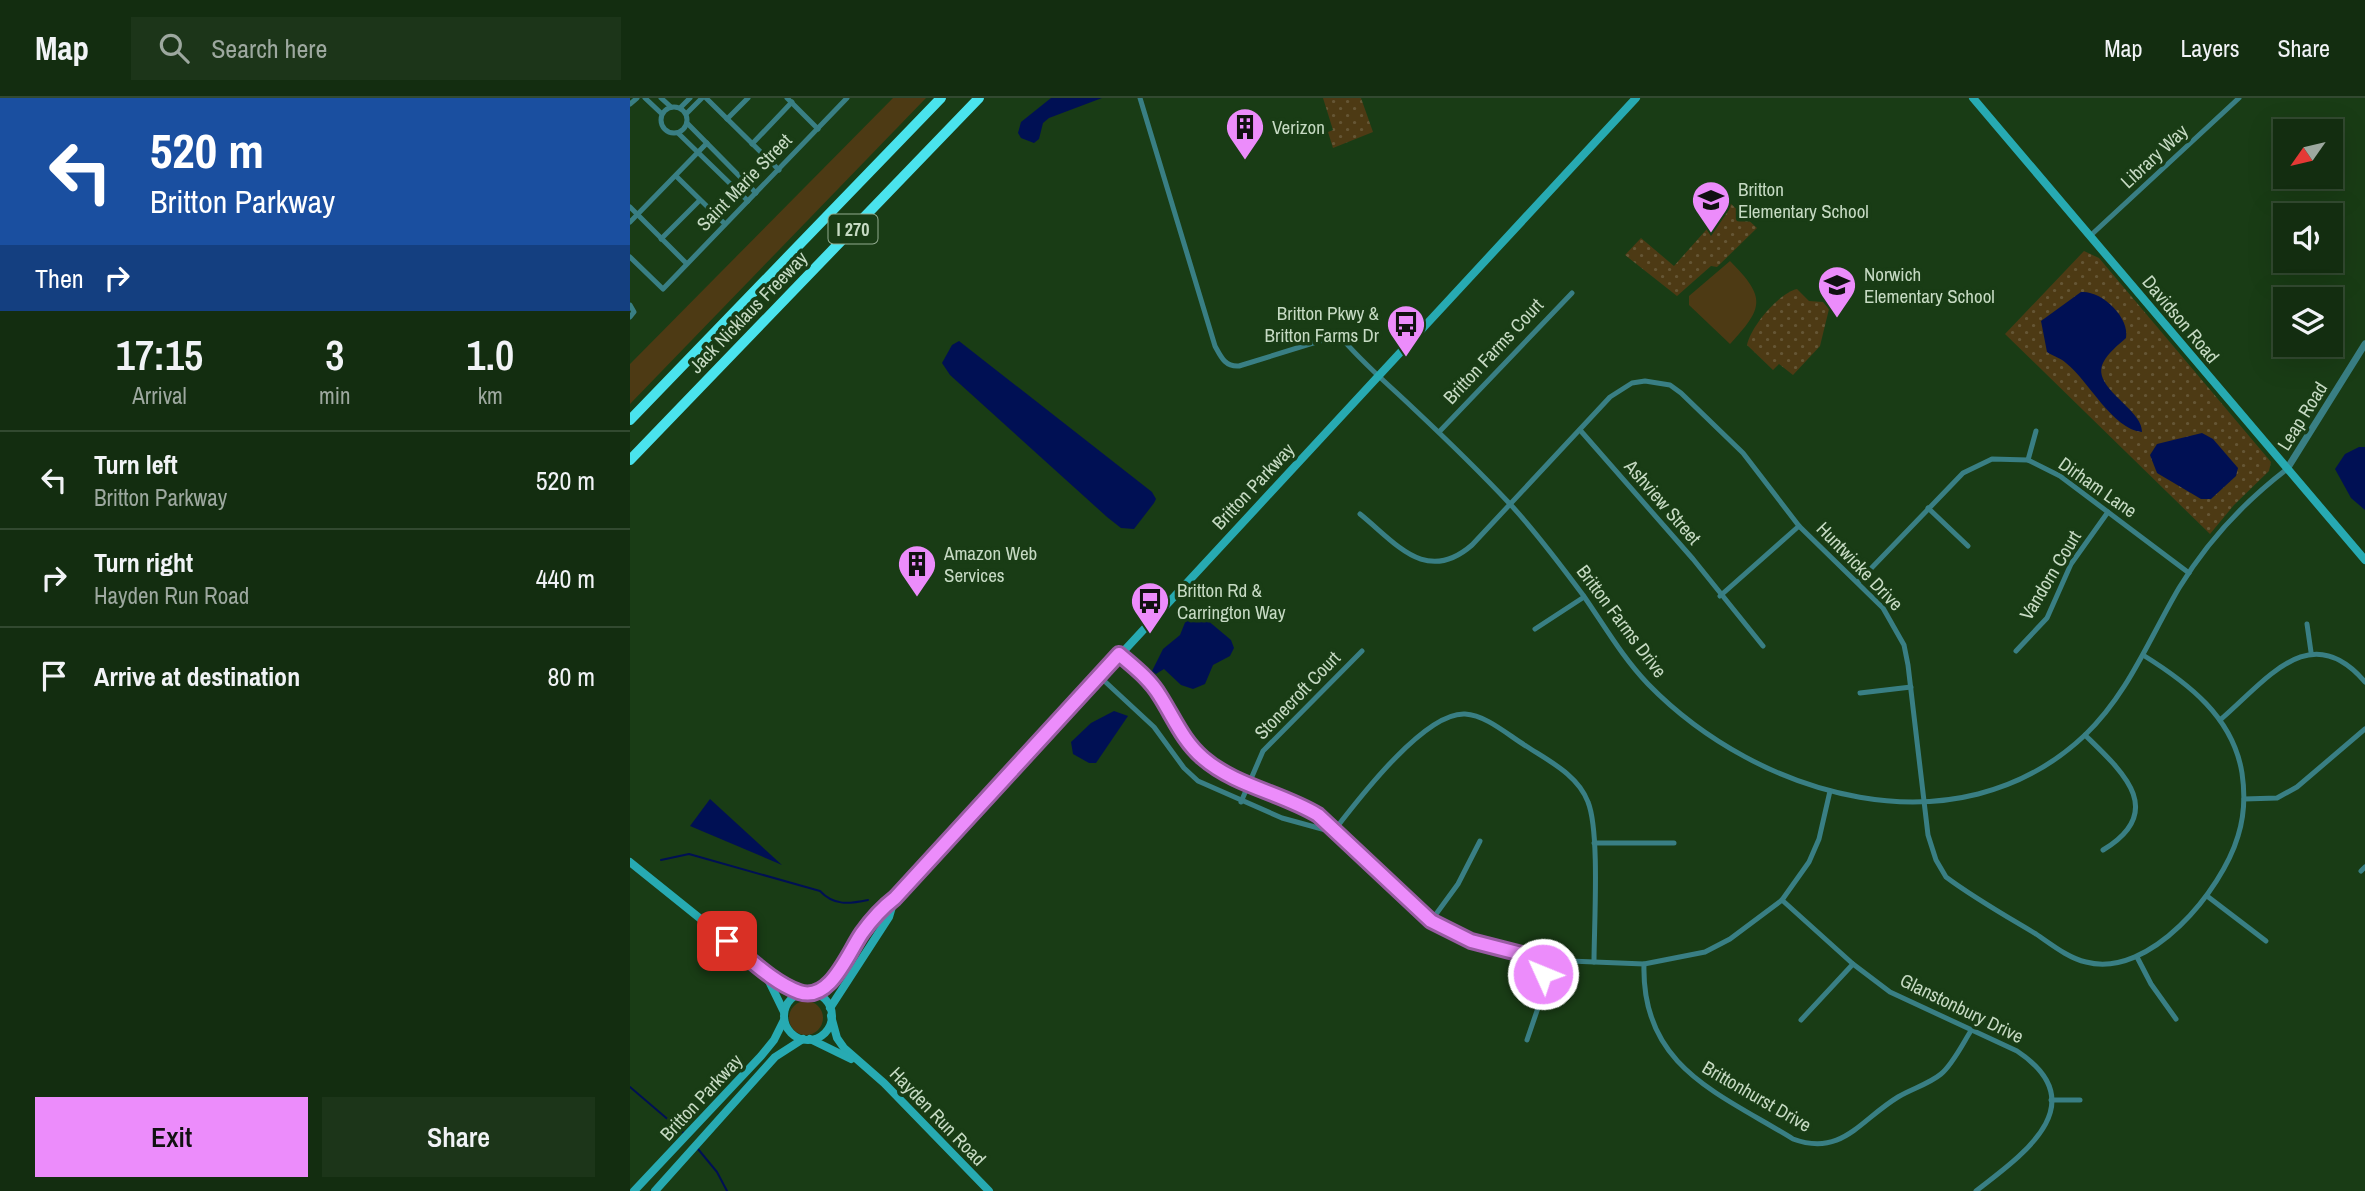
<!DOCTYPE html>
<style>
:root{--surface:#132d10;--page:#1c3519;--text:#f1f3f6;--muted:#9da89f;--line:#324930;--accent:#ec8cfb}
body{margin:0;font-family:"Archivo Narrow",sans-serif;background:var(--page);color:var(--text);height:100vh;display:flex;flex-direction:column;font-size:26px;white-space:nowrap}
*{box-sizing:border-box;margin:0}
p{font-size:23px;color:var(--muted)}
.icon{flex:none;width:38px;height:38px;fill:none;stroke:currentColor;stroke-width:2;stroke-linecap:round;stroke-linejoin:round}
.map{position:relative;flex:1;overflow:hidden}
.drawer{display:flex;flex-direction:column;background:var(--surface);width:630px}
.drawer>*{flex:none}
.banner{background:#1a4fa0;color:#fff;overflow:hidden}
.needle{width:46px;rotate:236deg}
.controls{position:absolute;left:1643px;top:21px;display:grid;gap:14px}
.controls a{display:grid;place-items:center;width:70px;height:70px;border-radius:0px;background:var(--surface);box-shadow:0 7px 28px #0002,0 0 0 2px var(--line);font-size:35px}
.pin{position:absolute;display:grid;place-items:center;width:60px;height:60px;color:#fff;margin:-30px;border-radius:14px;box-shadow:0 4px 10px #0006}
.me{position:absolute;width:77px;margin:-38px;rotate:314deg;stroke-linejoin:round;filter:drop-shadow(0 0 5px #0008)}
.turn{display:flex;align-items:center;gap:24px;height:147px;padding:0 35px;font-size:32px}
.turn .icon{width:91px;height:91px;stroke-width:2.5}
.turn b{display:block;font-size:49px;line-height:60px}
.then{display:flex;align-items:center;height:66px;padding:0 35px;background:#0003;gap:14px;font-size:26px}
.eta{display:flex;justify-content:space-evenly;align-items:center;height:119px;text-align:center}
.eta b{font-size:42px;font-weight:600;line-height:49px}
.action{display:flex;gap:14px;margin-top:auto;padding:14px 35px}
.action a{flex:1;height:80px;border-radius:0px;background:var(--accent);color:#111;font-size:28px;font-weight:600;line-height:80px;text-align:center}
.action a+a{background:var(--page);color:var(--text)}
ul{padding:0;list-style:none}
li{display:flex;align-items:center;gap:21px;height:98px;padding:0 35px;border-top:2px solid var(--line)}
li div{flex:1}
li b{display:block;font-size:26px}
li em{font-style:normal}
header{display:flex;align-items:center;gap:42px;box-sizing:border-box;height:98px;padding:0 35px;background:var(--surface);border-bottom:2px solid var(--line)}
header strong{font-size:33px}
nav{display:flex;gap:38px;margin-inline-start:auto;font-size:24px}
.search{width:490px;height:63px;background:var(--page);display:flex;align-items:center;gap:18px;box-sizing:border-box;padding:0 24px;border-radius:0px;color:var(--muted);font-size:26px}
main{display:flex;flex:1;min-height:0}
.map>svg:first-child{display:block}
</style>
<header>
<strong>Map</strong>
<div class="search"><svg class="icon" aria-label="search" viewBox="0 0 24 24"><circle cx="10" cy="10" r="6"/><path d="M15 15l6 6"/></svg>Search here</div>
<nav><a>Map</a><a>Layers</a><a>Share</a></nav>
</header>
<main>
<section class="drawer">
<div class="banner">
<div class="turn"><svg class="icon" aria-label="left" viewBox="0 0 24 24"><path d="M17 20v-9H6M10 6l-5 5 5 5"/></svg><div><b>520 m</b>Britton Parkway</div></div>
<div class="then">Then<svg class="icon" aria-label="right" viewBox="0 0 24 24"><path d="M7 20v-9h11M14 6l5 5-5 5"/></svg></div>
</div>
<div class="eta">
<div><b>17:15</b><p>Arrival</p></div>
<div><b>3</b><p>min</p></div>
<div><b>1.0</b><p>km</p></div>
</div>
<ul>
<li><svg class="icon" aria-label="left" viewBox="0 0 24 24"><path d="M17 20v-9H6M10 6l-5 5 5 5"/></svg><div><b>Turn left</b><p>Britton Parkway</p></div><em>520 m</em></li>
<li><svg class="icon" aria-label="right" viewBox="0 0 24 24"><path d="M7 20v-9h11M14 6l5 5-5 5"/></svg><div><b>Turn right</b><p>Hayden Run Road</p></div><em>440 m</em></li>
<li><svg class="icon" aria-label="arrive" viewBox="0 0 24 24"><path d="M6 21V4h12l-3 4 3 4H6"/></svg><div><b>Arrive at destination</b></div><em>80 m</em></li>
</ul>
<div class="action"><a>Exit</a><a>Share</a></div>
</section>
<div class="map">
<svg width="1735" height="1093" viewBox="0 0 1735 1093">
<defs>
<pattern id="park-dots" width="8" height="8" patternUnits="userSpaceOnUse" patternTransform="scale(1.75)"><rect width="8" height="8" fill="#4d3a14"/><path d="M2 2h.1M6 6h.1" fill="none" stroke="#655635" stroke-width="1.8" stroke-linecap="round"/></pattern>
</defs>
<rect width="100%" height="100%" fill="#193c15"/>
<g fill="#4d3a14">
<polygon points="263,0 296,0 0,306 0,266"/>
<path d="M 1100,163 C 1137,200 1133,210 1100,246 L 1059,207 L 1059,198 Z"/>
<circle cx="176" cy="920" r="17"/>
</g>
<g fill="url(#park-dots)">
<polygon points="693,0 731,0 743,34 703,50 698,34 703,32"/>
<polygon points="1100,105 1127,130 1087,169 1081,168 1047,198 995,157 1011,140 1044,168"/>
<polygon points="1454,153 1469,160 1641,364 1639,373 1604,407 1580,436 1375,236"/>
<path d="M 1167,191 L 1179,203 L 1193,204 L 1199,211 L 1190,248 L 1163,277 L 1149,266 L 1143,272 L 1117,247 C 1121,228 1149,195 1167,191 Z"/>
</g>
<g fill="#001054">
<polygon points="421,0 472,0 419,20 413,25 409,41 404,45 391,40 388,35 391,24"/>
<path d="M 1451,194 C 1471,192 1500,219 1496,240 C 1488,247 1478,255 1473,265 C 1461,290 1513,311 1512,334 C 1482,331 1459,283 1436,265 C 1431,260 1423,258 1417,254 L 1411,223 Z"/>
<polygon points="329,243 522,394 526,401 524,405 504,431 491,430 477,419 320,277 312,265 322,247"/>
<polygon points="1572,335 1583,341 1608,370 1606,378 1581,401 1571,401 1527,375 1520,357 1527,346"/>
<polygon points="1729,349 1735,349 1735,412 1721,400 1705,371 1715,356"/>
<polygon points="570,516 601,542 604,550 600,558 583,567 575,586 563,591 551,587 534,571 526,576 522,573 533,551 550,537 556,522"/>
<polygon points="484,613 498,618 466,665 459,665 443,656 441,644 461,625"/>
<polygon points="80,701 152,767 60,728"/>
</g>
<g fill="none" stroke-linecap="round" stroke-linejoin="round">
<g stroke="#001054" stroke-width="2">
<path d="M 31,762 L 59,756 L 190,793 C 204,808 219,806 238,802"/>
<polyline points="0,989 55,1036"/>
<polyline points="68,1051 87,1074 97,1093"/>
</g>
<g stroke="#397f84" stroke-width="5">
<polyline points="15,0 32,16"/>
<polyline points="31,0 41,9"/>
<polyline points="76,0 149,72"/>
<polyline points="157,0 188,31"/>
<path d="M 510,0 L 585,248 C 591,259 595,269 609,268 L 709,237 C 731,264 758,286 783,310 C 816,341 849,373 880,406 C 906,434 930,466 953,497 C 974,527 992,559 1018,586 C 1128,699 1327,758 1455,637 C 1498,596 1519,541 1549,490 C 1577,444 1614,404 1657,371"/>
<polyline points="0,6 7,0"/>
<circle cx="44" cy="22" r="13"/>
<polyline points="50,10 60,0"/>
<polyline points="56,16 72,0"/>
<polyline points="97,21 118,0"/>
<polyline points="57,25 126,95"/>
<polyline points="48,35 118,103"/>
<polyline points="122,46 162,4"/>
<polyline points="46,78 95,126"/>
<polyline points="0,109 56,165"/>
<polyline points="0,124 77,45"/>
<polyline points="1460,138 1609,0"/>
<polyline points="31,141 70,102"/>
<polyline points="0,159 33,191 217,0"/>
<polyline points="0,207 4,214 0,219"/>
<polyline points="950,332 1063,461 1133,548"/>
<polyline points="809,334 942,195"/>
<polyline points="1398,362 1406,333"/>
<polyline points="1298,410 1338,448"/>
<path d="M 730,416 C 766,445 796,487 842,447 L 980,299 L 1002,285 L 1015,283 L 1040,287 L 1051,295 L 1113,355 L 1169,428 L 1253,510 L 1274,547 L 1278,567 L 1298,737 L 1306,762 L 1316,779 C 1344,800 1376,818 1406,836 C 1421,846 1438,860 1456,864 C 1520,881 1592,792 1608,738 C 1614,719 1615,695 1612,675 C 1603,619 1558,585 1513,557"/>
<polyline points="1228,484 1333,375 1362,361 1398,362 1430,378 1559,475"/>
<polyline points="1090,498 1169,428"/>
<polyline points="1677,526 1681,554"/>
<polyline points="905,531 954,499"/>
<polyline points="1386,553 1417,520 1441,466 1478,414"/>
<path d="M 489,556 C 504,569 520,582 530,598 C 544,620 553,643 573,660 C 605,688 652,695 688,717 L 786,810 L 801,823 L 841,843 L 915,862 L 1014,866 L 1075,854 L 1100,841 L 1152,802 L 1179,764 L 1189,741 L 1200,693"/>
<polyline points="469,578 524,629 554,670 568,683 652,720 703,734"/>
<polyline points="1230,595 1281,589"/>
<path d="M 1590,622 C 1636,583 1680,519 1735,584"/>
<path d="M 1455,637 C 1492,673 1538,713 1473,752"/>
<polyline points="1614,701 1647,700 1667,689 1735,631"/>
<polyline points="611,704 633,653 732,553"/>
<path d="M 703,734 C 727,703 794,614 835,616 C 856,617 878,637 896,648 C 919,663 948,677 958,704 C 970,734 964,827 964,864"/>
<polyline points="964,745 1044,745"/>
<polyline points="1731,773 1735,769"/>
<polyline points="1577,798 1636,843"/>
<path d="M 1152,802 L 1223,866 L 1260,894 L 1387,953 C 1467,1006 1391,1058 1346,1093"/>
<polyline points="801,823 828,786 850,743"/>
<polyline points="1507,859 1521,886 1546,921"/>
<path d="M 1014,866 C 1011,969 1089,995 1163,1041 C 1212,1059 1230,1022 1268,999 C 1281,991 1299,986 1311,976 C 1323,966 1333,945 1342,931"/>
<polyline points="1171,922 1223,866"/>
<polyline points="897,942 910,904 915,862"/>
<polyline points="1421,1002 1450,1002"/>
</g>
<polyline stroke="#397f84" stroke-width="7" points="1657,371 1735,246"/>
<g stroke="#27aab2" stroke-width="8">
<polyline points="1343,0 1735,462"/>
<polyline points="0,764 134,872 171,895"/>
<polyline points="135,875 154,914"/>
<circle cx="178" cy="918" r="24"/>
<path d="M 185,895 C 219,872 232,828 265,800 L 1006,0"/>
<polyline points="200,910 259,819 264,802"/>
<polyline points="201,918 207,940 214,950 254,985 359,1093"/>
<polyline points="180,941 221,961"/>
<polyline points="4,1093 131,958 144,942 154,922"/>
<polyline points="25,1093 145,959 173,941"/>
</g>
<g stroke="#4ae3ed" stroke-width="10">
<polyline points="0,322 311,0"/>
<polyline points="0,362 349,0"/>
</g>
</g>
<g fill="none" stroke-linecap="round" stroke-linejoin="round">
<g stroke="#995ba3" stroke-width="18">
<path id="route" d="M 97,843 C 119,860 142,884 169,894 C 200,905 218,855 232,835 C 242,821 252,810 265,800 L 489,556 C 504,569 520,581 530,598 C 544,620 553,643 573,660 C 605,688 652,695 688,717 L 801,823 L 841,843 L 915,862 L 913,876"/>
</g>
<use href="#route" stroke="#ec8cfb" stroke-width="12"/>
</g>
<defs>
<g id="building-pin" transform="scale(2.0125)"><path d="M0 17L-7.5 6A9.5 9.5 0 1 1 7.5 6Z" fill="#ec8cfb" stroke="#193c15"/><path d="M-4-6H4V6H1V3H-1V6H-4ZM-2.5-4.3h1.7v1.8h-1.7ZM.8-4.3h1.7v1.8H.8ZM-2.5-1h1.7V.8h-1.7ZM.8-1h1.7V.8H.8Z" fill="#111"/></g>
<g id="school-pin" transform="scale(2.0125)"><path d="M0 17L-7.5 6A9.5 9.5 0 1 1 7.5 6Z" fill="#ec8cfb" stroke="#193c15"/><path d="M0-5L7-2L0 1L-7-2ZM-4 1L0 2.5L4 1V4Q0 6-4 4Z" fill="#111"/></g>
<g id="bus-pin" transform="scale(2.0125)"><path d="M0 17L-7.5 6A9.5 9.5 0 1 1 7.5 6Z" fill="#ec8cfb" stroke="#193c15"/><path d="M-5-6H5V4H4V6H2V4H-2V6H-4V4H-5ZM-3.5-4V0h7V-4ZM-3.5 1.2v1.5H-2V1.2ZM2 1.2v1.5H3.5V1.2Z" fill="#111"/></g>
</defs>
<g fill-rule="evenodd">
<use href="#building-pin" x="615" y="29"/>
<use href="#school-pin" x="1081" y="102"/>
<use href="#school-pin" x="1207" y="187"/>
<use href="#bus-pin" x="776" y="226"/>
<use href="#building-pin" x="287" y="466"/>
<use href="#bus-pin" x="520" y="503"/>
</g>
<g text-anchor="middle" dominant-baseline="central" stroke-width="7" stroke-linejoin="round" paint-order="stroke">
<rect fill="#193c15" stroke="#92ab8f" stroke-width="2" x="198.5" y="116.5" width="49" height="29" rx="5"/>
<g font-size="18" font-weight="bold" fill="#c6dac3">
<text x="223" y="131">I 270</text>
</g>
<g font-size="19" fill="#c6dac3" stroke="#193c15" text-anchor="start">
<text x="642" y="29">Verizon</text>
<text x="1108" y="91">Britton<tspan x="1108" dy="22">Elementary School</tspan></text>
<text x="1234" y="176">Norwich<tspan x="1234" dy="22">Elementary School</tspan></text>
<text x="749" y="215" text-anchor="end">Britton Pkwy &amp;<tspan x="749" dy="22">Britton Farms Dr</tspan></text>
<text x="314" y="455">Amazon Web<tspan x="314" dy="22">Services</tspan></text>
<text x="547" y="492">Britton Rd &amp;<tspan x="547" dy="22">Carrington Way</tspan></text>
</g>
<g font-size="19" fill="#c6dac3" stroke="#193c15">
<text transform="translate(1524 58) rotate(-43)">Library Way</text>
<text transform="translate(114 84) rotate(-46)">Saint Marie Street</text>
<text transform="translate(118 214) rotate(-46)">Jack Nicklaus Freeway</text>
<text transform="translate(1551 221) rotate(50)">Davidson Road</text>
<text transform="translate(863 253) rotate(-47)">Britton Farms Court</text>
<text transform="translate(1672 318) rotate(-58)">Leap Road</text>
<text transform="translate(623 388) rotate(-47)">Britton Parkway</text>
<text transform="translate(1468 389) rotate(35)">Dirham Lane</text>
<text transform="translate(1033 404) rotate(49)">Ashview Street</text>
<text transform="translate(1230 468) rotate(46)">Huntwicke Drive</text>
<text transform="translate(1420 477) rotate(-59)">Vandorn Court</text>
<text transform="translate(992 523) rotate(53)">Britton Farms Drive</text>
<text transform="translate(667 597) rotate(-46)">Stonecroft Court</text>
<text transform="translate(1332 910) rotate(26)">Glanstonbury Drive</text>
<text transform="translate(1127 998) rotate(30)">Brittonhurst Drive</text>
<text transform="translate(71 999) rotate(-47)">Britton Parkway</text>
<text transform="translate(308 1018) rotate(46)">Hayden Run Road</text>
</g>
</g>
</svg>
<div class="controls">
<a><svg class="needle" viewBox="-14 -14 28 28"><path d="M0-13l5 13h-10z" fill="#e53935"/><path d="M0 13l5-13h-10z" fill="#9da89f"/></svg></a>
<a><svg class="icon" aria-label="sound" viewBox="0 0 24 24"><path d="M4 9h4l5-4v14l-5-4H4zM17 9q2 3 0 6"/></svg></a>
<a><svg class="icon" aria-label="layers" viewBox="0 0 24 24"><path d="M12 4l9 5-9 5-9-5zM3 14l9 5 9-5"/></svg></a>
</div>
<div class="pin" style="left:97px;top:843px;background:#d93025"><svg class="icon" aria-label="arrive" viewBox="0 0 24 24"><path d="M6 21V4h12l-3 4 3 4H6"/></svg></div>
<svg class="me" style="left:913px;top:876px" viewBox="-20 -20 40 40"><circle r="17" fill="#ec8cfb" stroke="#fff" stroke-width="3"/><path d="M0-11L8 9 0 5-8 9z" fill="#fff"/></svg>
</div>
</main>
